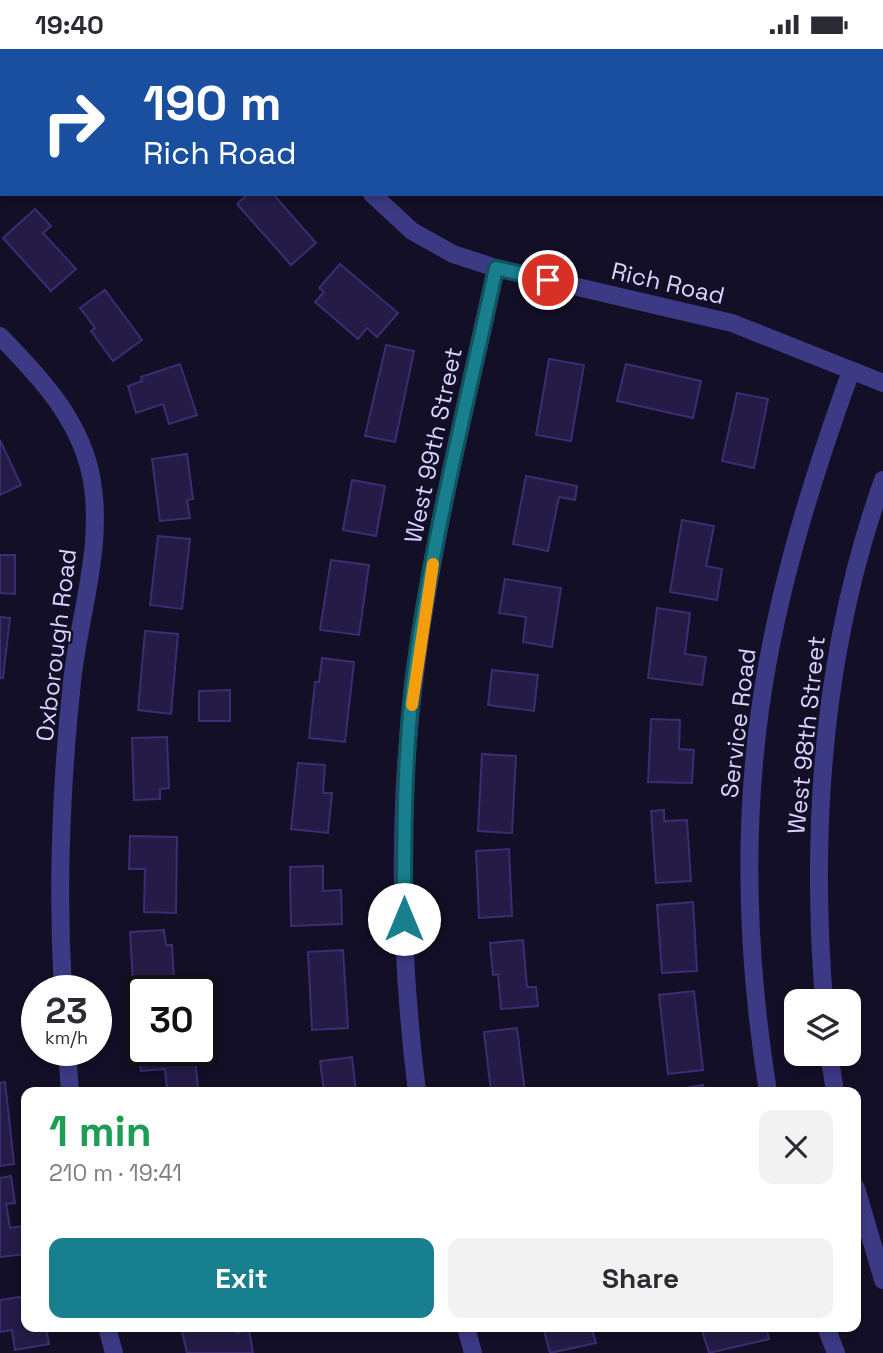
<!DOCTYPE html>
<meta charset="utf-8">
<style>
:root{--surface:#fff;--page:#f2f2f3;--text:#2b2b33;--muted:#7c7c81;--accent:#187f8f}
body{margin:0;font-family:"Space Grotesk",sans-serif;background:var(--page);color:var(--text);height:100vh;display:flex;flex-direction:column;font-size:26px;white-space:nowrap}
*{box-sizing:border-box;margin:0}
p{font-size:23px;color:var(--muted)}
.icon{flex:none;width:38px;height:38px;fill:none;stroke:currentColor;stroke-width:2;stroke-linecap:round;stroke-linejoin:round}
.map{position:relative;flex:1;overflow:hidden}
.drawer{position:absolute;left:21px;top:1038px;width:840px;height:245px;display:flex;flex-direction:column;background:var(--surface);border-radius:14px;box-shadow:0 4px 10px #0003}
.drawer>*{flex:none}
.banner{position:absolute;left:0px;top:0px;width:884px;height:147px;box-shadow:0 4px 10px #0003;background:#1a4fa0;color:#fff;overflow:hidden}
.fabs{position:absolute;left:784px;top:940px;display:grid;gap:14px}
.fabs a{display:grid;place-items:center;width:77px;height:77px;border-radius:14px;background:var(--surface);box-shadow:0 4px 10px #0003;font-size:35px}
.speed{position:absolute;left:21px;top:926px;display:flex;gap:14px;font-size:35px;font-weight:700;text-align:center}
.speed>*{display:grid;place-content:center;width:91px;height:91px;border-radius:50%;background:var(--surface);box-shadow:0 4px 10px #0003;line-height:1}
.speed small{font-size:18px;font-weight:400}
.speed .limit{border:4px solid #111;border-radius:10px;background:#fff;color:#111}
.pin{position:absolute;display:grid;place-items:center;width:60px;height:60px;color:#fff;margin:-30px;border:4px solid #fff;border-radius:50%;box-shadow:0 2px 7px #0007}
.me{position:absolute;width:77px;margin:-38px;rotate:0deg;stroke-linejoin:round;filter:drop-shadow(0 0 5px #0008)}
.turn{display:flex;align-items:center;gap:24px;height:147px;padding:0 28px;font-size:32px}
.turn .icon{width:91px;height:91px;stroke-width:2.5}
.turn b{display:block;font-size:49px;line-height:60px}
.round{display:grid;place-items:center;flex:none;width:74px;height:74px;border-radius:14px;background:var(--page)}
.headline{display:flex;align-items:center;justify-content:space-between;height:119px;padding:0 28px}
h1{font-size:42px;font-weight:800;line-height:52px;color:#1e9e55}
.primary-button{display:flex;gap:14px;margin-top:auto;padding:14px 28px}
.primary-button a{flex:1;height:80px;border-radius:14px;background:var(--accent);color:#fff;font-size:28px;font-weight:800;line-height:80px;text-align:center}
.primary-button a+a{background:var(--page);color:var(--text)}
.status{display:flex;justify-content:space-between;align-items:center;height:49px;padding:0 35px;background:var(--surface);direction:ltr}
.status svg{height:19px;fill:currentColor}
.map>svg:first-child{display:block}
</style>
<div class="status"><b>19:40</b><svg viewBox="0 0 49 12"><path d="M0 12V9h3v3zM5 12V6h3v6zM10 12V3h3v9zM15 12V0h3v12zM26 1h20v11H26zM47 4h2v5h-2z"/></svg></div>
<div class="map">
<svg width="883" height="1304" viewBox="0 0 883 1304">
<rect width="100%" height="100%" fill="#130f26"/>
<g fill="#241b47" stroke="#3b2d73" stroke-width="2">
<polygon points="451,0 883,0 883,44 882,2"/>
<polygon points="248,145 273,145 316,194 291,216 237,155"/>
<polygon points="35,160 51,177 43,184 76,220 51,242 3,189"/>
<polygon points="340,215 398,264 377,288 367,279 358,290 315,253 324,243 319,239"/>
<polygon points="105,241 142,291 113,312 91,282 95,279 80,259"/>
<polygon points="386,296 414,302 395,393 365,387"/>
<polygon points="549,310 584,316 571,392 536,386"/>
<polygon points="180,315 197,366 169,375 163,355 136,364 128,337 142,332 141,328"/>
<polygon points="626,315 701,332 693,369 617,352"/>
<polygon points="737,344 768,350 754,419 722,412"/>
<polygon points="0,391 21,436 0,446"/>
<polygon points="187,405 193,450 187,451 190,469 160,472 152,410"/>
<polygon points="526,427 577,437 575,451 559,448 548,502 513,495"/>
<polygon points="352,431 385,437 376,487 343,481"/>
<polygon points="682,471 714,477 706,517 722,520 717,551 670,543"/>
<polygon points="158,487 190,490 182,560 150,556"/>
<polygon points="0,506 15,506 15,545 0,544"/>
<polygon points="331,511 369,516 359,586 320,581"/>
<polygon points="505,530 561,539 552,598 523,593 526,568 499,564"/>
<polygon points="657,559 690,564 685,605 706,608 702,636 648,629"/>
<polygon points="0,568 10,569 3,629 0,629"/>
<polygon points="145,582 178,585 171,665 138,661"/>
<polygon points="322,609 354,613 345,693 309,689 315,633 319,633"/>
<polygon points="492,621 538,626 534,662 488,656"/>
<polygon points="230,641 230,672 199,672 199,642"/>
<polygon points="651,670 680,671 679,700 694,701 692,734 648,733"/>
<polygon points="167,688 169,739 160,740 160,750 134,751 132,689"/>
<polygon points="482,705 516,707 512,784 478,782"/>
<polygon points="298,714 325,716 323,744 332,744 328,784 291,780"/>
<polygon points="664,761 664,772 687,771 691,832 656,834 651,762"/>
<polygon points="130,787 177,788 176,864 144,863 145,820 129,820"/>
<polygon points="509,800 512,867 479,869 476,802"/>
<polygon points="323,817 323,842 341,841 342,875 291,877 290,818"/>
<polygon points="693,853 697,922 662,924 657,856"/>
<polygon points="164,881 166,896 172,896 174,932 162,933 162,942 142,942 142,948 134,949 130,883"/>
<polygon points="523,891 527,938 536,938 538,957 501,960 498,925 493,926 490,894"/>
<polygon points="343,901 348,979 312,981 308,903"/>
<polygon points="694,942 703,1021 668,1025 659,946"/>
<polygon points="517,979 525,1043 491,1043 484,983"/>
<polygon points="142,990 142,1001 194,1001 198,1039 167,1042 165,1020 141,1022 138,991"/>
<polygon points="352,1008 356,1043 324,1043 320,1012"/>
<polygon points="5,1033 14,1115 0,1117 0,1034"/>
<polygon points="703,1036 704,1043 674,1043 673,1041"/>
<polygon points="11,1127 15,1154 6,1155 10,1179 25,1177 26,1205 0,1208 0,1129"/>
<polygon points="26,1247 26,1278 46,1278 49,1295 15,1301 12,1281 0,1283 0,1251"/>
<polygon points="208,1278 235,1278 236,1284 249,1281 253,1304 187,1304 182,1283"/>
<polygon points="543,1278 591,1278 596,1294 550,1304"/>
<polygon points="701,1278 766,1278 769,1290 709,1304"/>
</g>
<g fill="none" stroke-linecap="round" stroke-linejoin="round">
<g stroke="#3d3a85" stroke-width="12">
<polyline points="377,0 379,2"/>
<polyline points="882,92 883,92"/>
</g>
<g stroke="#3d3a85" stroke-width="18">
<polyline points="238,0 239,2"/>
<polyline points="372,145 412,182 453,205 496,219 732,274 883,334"/>
<path d="M 0,287 C 39,327 77,367 90,422 C 106,492 79,565 72,633 C 61,735 57,839 63,942"/>
<polyline points="67,1001 70,1043"/>
<path d="M 417,1043 C 400,905 397,763 415,625 C 432,488 467,354 496,219"/>
<path d="M 768,1043 C 749,924 743,804 757,685 C 771,561 809,438 851,322"/>
<polyline points="107,1278 114,1304"/>
<polyline points="466,1278 473,1304"/>
<polyline points="826,1278 836,1304"/>
</g>
<g stroke="#3d3a85" stroke-width="18">
<path d="M 824,952 C 810,776 823,599 883,431"/>
<polyline points="829,1004 835,1043"/>
<polyline points="856,1139 883,1231"/>
</g>
</g>
<g fill="none" stroke-linecap="round" stroke-linejoin="round">
<g stroke="#10535d" stroke-width="18">
<path id="route" d="M 404,870 C 404,788 404,707 414,626 C 432,489 467,354 496,219 L 548,231"/>
</g>
<use href="#route" stroke="#187f8f" stroke-width="12"/>
<polyline stroke="#f59e0b" stroke-width="12" points="412,656 433,515"/>
</g>
<g text-anchor="middle" dominant-baseline="central" stroke-width="5" stroke-linejoin="round" paint-order="stroke">
<g font-size="24" fill="#d9d4ff" stroke="#130f26">
<text transform="translate(668 234) rotate(13)">Rich Road</text>
<text transform="translate(433 396) rotate(-78)">West 99th Street</text>
<text transform="translate(56 596) rotate(-83)">Oxborough Road</text>
<text transform="translate(738 674) rotate(-83)">Service Road</text>
<text transform="translate(806 686) rotate(-84)">West 98th Street</text>
</g>
</g>
</svg>
<div class="fabs">
<a><svg class="icon" aria-label="layers" viewBox="0 0 24 24"><path d="M12 4l9 5-9 5-9-5zM3 14l9 5 9-5"/></svg></a>
</div>
<div class="speed"><div>23<small>km/h</small></div><div class="limit">30</div></div>
<div class="pin" style="left:548px;top:231px;background:#d93025"><svg class="icon" aria-label="arrive" viewBox="0 0 24 24"><path d="M6 21V4h12l-3 4 3 4H6"/></svg></div>
<svg class="me" style="left:404px;top:870px" viewBox="-20 -20 40 40"><circle r="19" fill="#fff"/><path d="M0-13L10 11 0 6-10 11z" fill="#187f8f"/></svg>
<div class="banner">
<div class="turn"><svg class="icon" aria-label="right" viewBox="0 0 24 24"><path d="M7 20v-9h11M14 6l5 5-5 5"/></svg><div><b>190 m</b>Rich Road</div></div>
</div>
<section class="drawer">
<div class="headline"><div><h1>1 min</h1><p>210 m · 19:41</p></div><a class="round"><svg class="icon" aria-label="close" viewBox="0 0 24 24"><path d="M6 6l12 12M18 6L6 18"/></svg></a></div>
<div class="primary-button"><a>Exit</a><a>Share</a></div>
</section>
</div>
